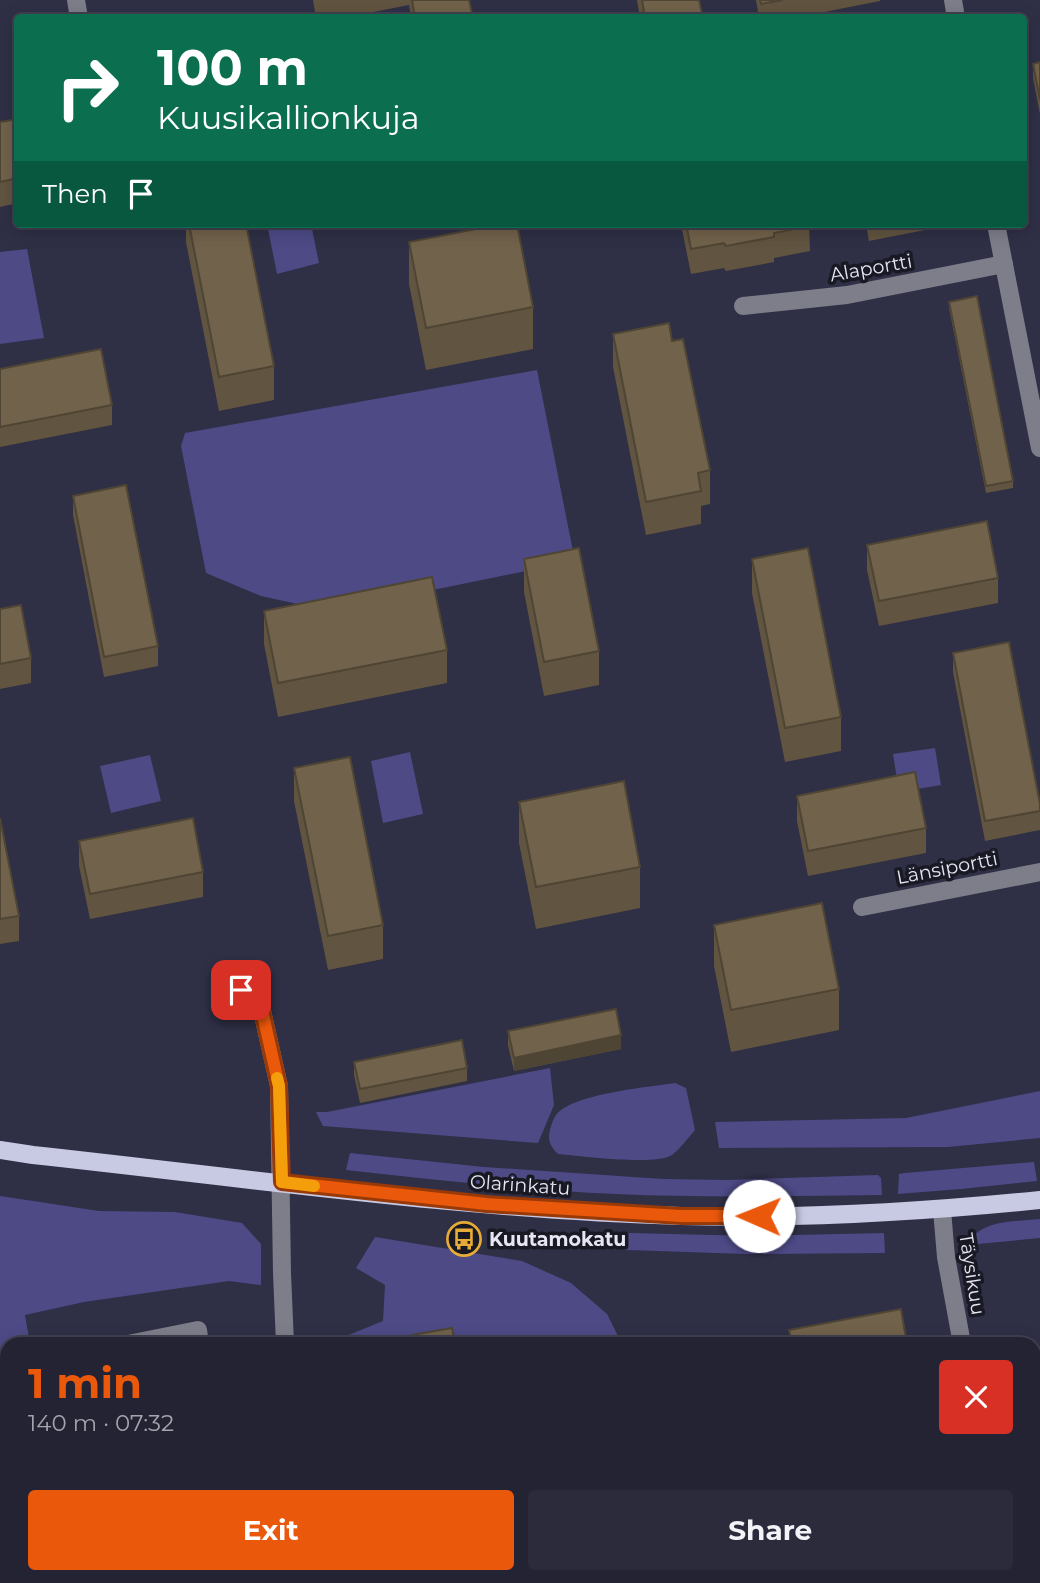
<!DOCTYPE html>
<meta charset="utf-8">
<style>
:root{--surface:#232334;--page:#2b2b3c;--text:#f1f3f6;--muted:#a3a4ac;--line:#40404f;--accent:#ea580c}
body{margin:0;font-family:Montserrat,sans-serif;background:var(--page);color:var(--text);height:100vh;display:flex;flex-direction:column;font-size:26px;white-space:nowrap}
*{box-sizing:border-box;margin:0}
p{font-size:23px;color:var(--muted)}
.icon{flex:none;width:38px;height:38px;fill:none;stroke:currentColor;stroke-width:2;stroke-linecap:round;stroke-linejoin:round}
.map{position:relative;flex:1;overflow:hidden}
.panel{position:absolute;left:0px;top:1337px;width:1041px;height:247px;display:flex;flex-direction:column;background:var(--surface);border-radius:21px 21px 0 0;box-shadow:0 4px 18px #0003,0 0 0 2px var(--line)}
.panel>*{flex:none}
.top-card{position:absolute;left:14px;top:14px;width:1013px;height:214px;border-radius:7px;box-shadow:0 4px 18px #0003,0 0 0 2px var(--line);background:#0b6e4f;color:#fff;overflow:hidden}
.pin{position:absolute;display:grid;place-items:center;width:60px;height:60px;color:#fff;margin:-30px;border-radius:14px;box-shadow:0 4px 10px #0006}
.me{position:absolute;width:77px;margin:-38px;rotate:271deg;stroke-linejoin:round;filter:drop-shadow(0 0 5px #0008)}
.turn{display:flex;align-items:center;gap:24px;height:147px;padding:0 28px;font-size:32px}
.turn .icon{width:91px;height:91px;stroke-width:2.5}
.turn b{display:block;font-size:49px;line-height:60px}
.then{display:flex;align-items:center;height:66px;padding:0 28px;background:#0003;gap:14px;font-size:26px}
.round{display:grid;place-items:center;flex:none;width:74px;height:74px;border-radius:7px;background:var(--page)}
.overview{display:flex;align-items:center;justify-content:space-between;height:119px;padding:0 28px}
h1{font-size:42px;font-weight:700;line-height:52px;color:var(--accent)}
.primary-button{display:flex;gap:14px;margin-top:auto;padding:14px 28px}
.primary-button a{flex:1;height:80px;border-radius:7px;background:var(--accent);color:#fff;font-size:28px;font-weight:700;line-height:80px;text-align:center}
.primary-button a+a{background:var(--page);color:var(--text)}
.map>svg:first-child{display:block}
</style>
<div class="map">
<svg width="1040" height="1583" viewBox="0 0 1040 1583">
<rect width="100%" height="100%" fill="#2f2f46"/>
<g fill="#4d4a86">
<polygon points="267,224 311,224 319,263 277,274"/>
<polygon points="27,249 44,338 0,344 0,252"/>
<polygon points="537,370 575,561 418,593 302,605 261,596 206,573 181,446 185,433"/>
<polygon points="935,748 941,785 899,792 893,754"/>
<polygon points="410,752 423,814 383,823 371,761"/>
<polygon points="150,755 161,801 111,813 100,766"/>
<polygon points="550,1068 554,1105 538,1143 323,1126 316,1112 327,1112"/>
<path d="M 675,1083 L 686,1088 L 695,1130 C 688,1138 680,1149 672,1155 C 655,1166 581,1156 558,1154 C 551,1147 547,1141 550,1130 C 551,1126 553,1119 556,1115 C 572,1094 648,1087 675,1083 Z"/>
<polygon points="1040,1091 1040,1138 948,1147 719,1148 715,1122 906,1118"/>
<path d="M 350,1153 L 484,1167 L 663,1179 L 727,1180 L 878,1175 L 881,1178 L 882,1195 C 793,1196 705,1198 616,1194 C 526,1190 436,1180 346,1170 Z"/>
<polygon points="1034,1162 1037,1181 961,1189 898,1194 899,1174 905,1173"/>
<polygon points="0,1196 99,1211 175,1212 242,1223 261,1244 261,1285 229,1281 84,1302 25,1315 30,1344 7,1344 7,1577 74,1577 76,1583 0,1583"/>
<path d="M 1040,1219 L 1040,1238 L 978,1244 L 969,1242 C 983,1219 1016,1222 1040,1219 Z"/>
<polygon points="630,1233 755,1236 884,1233 885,1253 746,1254 627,1250 611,1247 603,1236"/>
<polygon points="375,1237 522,1261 571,1283 607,1314 620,1340 620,1344 337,1344 341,1338 383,1321 385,1285 356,1268"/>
<polygon points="576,1577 650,1577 651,1583 576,1583"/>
</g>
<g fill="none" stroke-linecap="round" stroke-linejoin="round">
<g stroke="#7d7e8a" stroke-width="18">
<polyline points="76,0 79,18"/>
<polyline points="953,0 956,18"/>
<polyline points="996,224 1040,448"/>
<polyline points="743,306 847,295 1004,264"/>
<polyline points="862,907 1040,872"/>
<polyline points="229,983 260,1002 279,1086 282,1273 285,1344"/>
<polyline points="942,1210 946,1257 962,1344"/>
<polyline points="128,1344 198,1330 200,1344"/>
<polyline points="1034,1531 1040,1530"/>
<polyline points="167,1577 168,1583"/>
<polyline points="247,1577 249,1583"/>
<polyline points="323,1577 325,1583"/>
<polyline points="1007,1577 1008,1583"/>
</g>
<path stroke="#c8c9e2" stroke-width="18" d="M 0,1150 L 33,1155 C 247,1178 465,1210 681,1216 C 801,1219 921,1212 1040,1200"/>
</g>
<g fill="#615440">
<polygon points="313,0 469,0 473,18 411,18 409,5 343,18 316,18"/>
<polygon points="637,0 699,0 703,18 640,18"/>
<polygon points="756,0 880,0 880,1 794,18 759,18"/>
<polygon points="1040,62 1040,114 1033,78 1033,64"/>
<polygon points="18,119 18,203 0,207 0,122"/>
<polygon points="186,224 246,224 274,366 274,400 219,411 186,242"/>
<polygon points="681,224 809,224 810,251 774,258 774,262 726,271 724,268 691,274"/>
<polygon points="866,224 925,224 925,230 869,241"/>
<polygon points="409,242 533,307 533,349 426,370 409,284"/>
<polygon points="949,302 1013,481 1013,488 986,493 949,308"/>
<polygon points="613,334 672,341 710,470 710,504 701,506 701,524 646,535 613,367"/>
<polygon points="0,369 112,405 112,425 0,447"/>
<polygon points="73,496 158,646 158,666 104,677 73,515"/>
<polygon points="867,545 998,578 998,603 879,626 867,570"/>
<polygon points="524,559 599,651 599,685 544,696 524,592"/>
<polygon points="752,559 841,717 841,751 785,762 752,593"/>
<polygon points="0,609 31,658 31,683 0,689"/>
<polygon points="264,611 447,650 447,683 278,717 264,644"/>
<polygon points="953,653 1040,804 1040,830 985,841 953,672"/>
<polygon points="294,768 383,925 383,959 328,970 294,801"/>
<polygon points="797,796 926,828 926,853 808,876 797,821"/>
<polygon points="519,802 640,867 640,908 536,929 519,843"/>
<polygon points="0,818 19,916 19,941 0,944"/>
<polygon points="79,841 203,872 203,897 90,919 79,866"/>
<polygon points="714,925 839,989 839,1030 731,1052 714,966"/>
<polygon points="508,1031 621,1049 514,1071 508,1045"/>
<polygon points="354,1062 467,1068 467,1081 360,1103 354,1075"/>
<polygon points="358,1577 442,1577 443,1583 359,1583"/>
<polygon points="707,1577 766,1577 766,1583 708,1583"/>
<polygon points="892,1577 950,1577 952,1583 893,1583"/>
</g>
<polygon fill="#4f4534" points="621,1035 621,1049 514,1071 514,1058"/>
<g fill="#71624b" stroke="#4f4534" stroke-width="2">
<polygon points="412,0 469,0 473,18 415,18"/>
<polygon points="642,0 699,0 703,18 645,18"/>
<polygon points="760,0 783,0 761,4"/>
<polygon points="1040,62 1040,100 1033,64"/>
<polygon points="18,119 18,178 0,182 0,122"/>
<polygon points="189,224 246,224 274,366 219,377"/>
<polygon points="502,224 517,224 533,307 426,328 409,242"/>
<polygon points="686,224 809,224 810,226 774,233 774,237 726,246 724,243 691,249"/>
<polygon points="977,296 1013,481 986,486 949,302"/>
<polygon points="669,323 672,341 683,339 710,470 698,473 701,491 646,502 613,334"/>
<polygon points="101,349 112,405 0,427 0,369"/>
<polygon points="126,485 158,646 104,657 73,496"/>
<polygon points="987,521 998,578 879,601 867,545"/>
<polygon points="579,548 599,651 544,662 524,559"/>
<polygon points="808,548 841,717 785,728 752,559"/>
<polygon points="432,577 447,650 278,683 264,611"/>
<polygon points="21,605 31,658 0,664 0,609"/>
<polygon points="1009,642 1040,804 1040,811 985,821 953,653"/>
<polygon points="350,757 383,925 328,936 294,768"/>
<polygon points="915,772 926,828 808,851 797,796"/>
<polygon points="624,781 640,867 536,887 519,802"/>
<polygon points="0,818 19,916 0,919"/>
<polygon points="193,818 203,872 90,894 79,841"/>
<polygon points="822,903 839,989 731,1010 714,925"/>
<polygon points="616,1009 621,1035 514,1058 508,1031"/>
<polygon points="462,1040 467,1068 360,1089 354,1062"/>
<polygon points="901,1309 907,1344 792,1344 789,1330"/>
<polygon points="452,1328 455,1344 413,1344 412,1335"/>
<polygon points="366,1577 442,1577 443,1583 367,1583"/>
<polygon points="897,1577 950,1577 952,1583 898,1583"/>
</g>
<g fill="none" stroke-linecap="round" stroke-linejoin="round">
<g stroke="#983908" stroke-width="18">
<polyline id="route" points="241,990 260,1002 279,1086 282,1182 487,1204 681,1216 759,1216"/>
</g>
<use href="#route" stroke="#ea580c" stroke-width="12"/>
<polyline stroke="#f59e0b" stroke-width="12" points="277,1078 279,1086 282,1182 314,1186"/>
</g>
<defs>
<g id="bus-ring" transform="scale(1.75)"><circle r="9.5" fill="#181923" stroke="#e7ac37" stroke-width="1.5"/><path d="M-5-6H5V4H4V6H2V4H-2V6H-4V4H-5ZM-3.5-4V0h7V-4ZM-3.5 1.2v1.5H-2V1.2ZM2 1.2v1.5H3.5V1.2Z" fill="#e7ac37"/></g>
</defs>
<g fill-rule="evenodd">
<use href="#bus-ring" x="464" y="1239"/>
</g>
<g text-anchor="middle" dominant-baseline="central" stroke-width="7" stroke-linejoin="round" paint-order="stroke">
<g font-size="19" fill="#e5e5f4" stroke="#181923">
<text transform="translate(871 268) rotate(-10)">Alaportti</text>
<text transform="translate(947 868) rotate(-11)">Länsiportti</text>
<text transform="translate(520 1185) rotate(4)">Olarinkatu</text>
<text transform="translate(972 1274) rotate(81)">Täysikuu</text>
</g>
<g font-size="19" font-weight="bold" fill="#e5e5f4" stroke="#181923" text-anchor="start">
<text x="489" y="1239">Kuutamokatu</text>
</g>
</g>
</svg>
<div class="pin" style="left:241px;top:990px;background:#d93025"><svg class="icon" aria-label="arrive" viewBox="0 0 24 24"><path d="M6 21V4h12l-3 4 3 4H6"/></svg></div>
<svg class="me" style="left:759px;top:1216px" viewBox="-20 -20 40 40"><circle r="19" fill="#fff"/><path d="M0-13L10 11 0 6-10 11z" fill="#ea580c"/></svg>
<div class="top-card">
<div class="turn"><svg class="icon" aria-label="right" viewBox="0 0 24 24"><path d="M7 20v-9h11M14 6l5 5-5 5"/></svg><div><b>100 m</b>Kuusikallionkuja</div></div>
<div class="then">Then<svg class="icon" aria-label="arrive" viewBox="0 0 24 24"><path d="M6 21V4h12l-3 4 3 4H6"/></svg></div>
</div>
<section class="panel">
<div class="overview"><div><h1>1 min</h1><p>140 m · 07:32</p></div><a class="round" style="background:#d93025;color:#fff"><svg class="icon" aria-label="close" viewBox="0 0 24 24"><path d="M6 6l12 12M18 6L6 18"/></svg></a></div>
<div class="primary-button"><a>Exit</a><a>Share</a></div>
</section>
</div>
